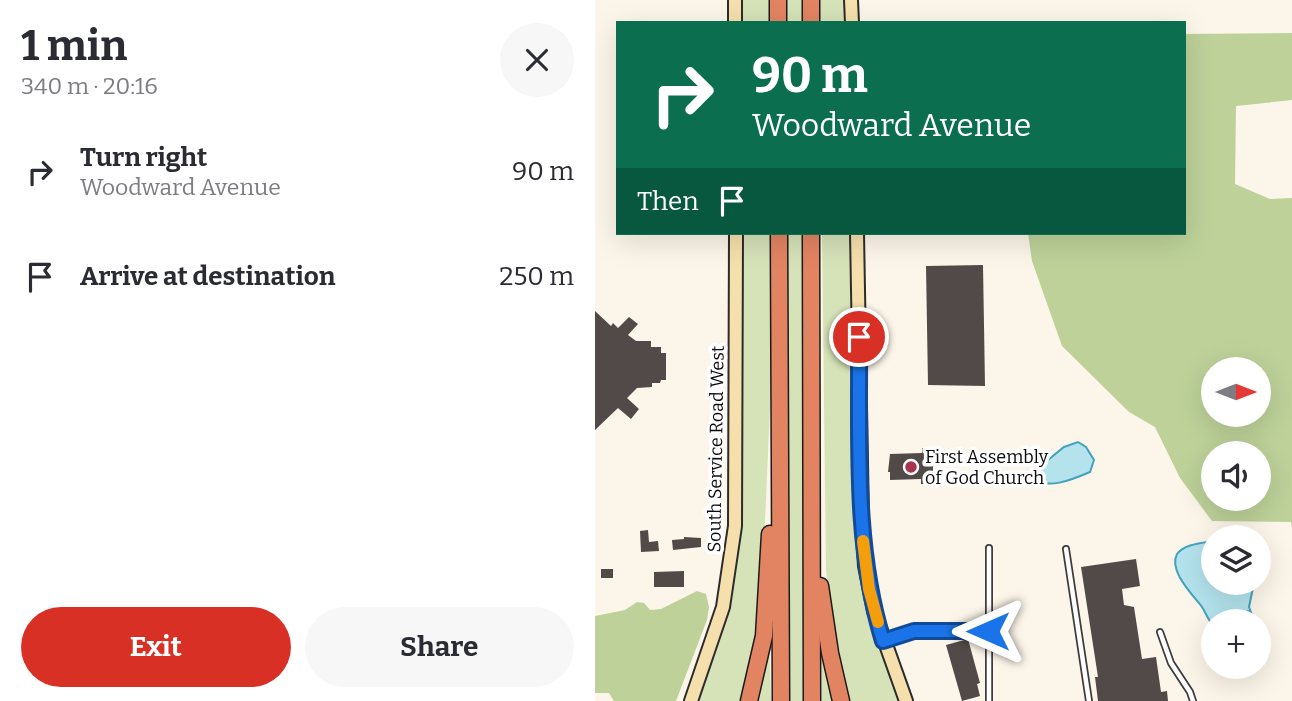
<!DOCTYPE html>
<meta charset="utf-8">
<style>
:root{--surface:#fff;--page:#f7f7f7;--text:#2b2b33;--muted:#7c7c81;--accent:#d93025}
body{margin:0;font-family:Bitter,serif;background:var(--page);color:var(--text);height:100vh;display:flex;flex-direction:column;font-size:26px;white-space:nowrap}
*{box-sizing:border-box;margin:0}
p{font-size:23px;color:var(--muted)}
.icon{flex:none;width:38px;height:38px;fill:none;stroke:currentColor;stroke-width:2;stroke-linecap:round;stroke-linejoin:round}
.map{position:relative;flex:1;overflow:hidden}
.drawer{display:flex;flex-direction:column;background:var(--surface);width:595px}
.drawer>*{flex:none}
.banner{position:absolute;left:21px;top:21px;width:570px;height:214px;border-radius:0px;box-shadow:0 7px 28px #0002;background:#0b6e4f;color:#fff;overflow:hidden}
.needle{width:46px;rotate:90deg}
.fabs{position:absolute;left:606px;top:357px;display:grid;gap:14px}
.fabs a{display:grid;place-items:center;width:70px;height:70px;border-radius:50%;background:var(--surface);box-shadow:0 7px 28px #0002;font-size:35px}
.pin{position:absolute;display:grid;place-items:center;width:60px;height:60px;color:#fff;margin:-30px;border:4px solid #fff;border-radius:50%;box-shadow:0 2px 7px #0007}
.me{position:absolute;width:77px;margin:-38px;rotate:270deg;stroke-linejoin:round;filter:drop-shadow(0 0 5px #0008)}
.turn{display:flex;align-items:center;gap:24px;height:147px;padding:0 21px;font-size:32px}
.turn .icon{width:91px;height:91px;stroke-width:2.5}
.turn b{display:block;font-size:49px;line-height:60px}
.then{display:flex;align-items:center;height:66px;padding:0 21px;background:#0003;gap:14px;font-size:26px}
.round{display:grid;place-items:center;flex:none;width:74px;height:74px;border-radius:37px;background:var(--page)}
.summary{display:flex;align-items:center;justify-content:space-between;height:119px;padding:0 21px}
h1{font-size:42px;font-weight:700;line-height:52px}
.primary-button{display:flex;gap:14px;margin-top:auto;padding:14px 21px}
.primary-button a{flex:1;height:80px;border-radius:42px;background:var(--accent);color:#fff;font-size:28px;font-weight:700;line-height:80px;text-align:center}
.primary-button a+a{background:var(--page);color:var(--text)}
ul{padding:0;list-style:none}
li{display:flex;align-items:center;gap:21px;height:105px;padding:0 21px}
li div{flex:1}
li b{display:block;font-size:26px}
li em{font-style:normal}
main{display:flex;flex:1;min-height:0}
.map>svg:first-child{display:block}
</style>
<main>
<section class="drawer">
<div class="summary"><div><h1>1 min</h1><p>340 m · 20:16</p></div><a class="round"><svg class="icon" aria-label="close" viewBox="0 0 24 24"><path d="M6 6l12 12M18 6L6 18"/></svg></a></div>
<ul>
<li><svg class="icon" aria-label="right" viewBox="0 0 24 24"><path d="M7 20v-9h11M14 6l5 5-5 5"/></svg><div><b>Turn right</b><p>Woodward Avenue</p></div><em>90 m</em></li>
<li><svg class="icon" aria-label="arrive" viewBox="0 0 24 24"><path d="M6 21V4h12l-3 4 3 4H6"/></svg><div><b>Arrive at destination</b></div><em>250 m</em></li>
</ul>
<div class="primary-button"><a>Exit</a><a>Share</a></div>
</section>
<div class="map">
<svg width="697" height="701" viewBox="0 0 697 701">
<rect width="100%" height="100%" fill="#fcf5e9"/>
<g fill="#d6e2b8">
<polygon points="143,0 175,0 175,23 144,23"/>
<rect x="189" y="0" width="21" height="23"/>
<rect x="223" y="0" width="27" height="23"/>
<polygon points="144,233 176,233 177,362 166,612 164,634 147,701 100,701 134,599"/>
<polygon points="190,233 211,233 213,701 192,701"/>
<polygon points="227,233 254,233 258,445 263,559 271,608 304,701 252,701 238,635 231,570"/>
<polygon points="226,633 244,701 227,701"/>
<polygon points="174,640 176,701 157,701"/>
</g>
<g fill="#bdd199" fill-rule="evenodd">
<path d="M 697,33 L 697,100 L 641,106 L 640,184 L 675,199 L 697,198 L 697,528 L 696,522 L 617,521 L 585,478 L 560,427 L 534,412 L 467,346 L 437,261 L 433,233 L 590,233 L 590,34 ZM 618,369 L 663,369 L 663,415 L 618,415 ZM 663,453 L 663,499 L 618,499 L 618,453 Z"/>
<polygon points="102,591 111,594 114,607 112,620 81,701 19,701 14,693 0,693 0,616 30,610 42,602 49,603 55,610 66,609"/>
</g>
<g fill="#b4e3ee" stroke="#44a3bc" stroke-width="2">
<path d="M 483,442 L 491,447 L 499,460 L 495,472 C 474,481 455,489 434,479 L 437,473 L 469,447 Z"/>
<path d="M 618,541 L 618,583 L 659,583 L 654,607 L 656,612 L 653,611 L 640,621 L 618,621 L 618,625 C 613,620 611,613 607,607 C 598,595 573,571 582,554 C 589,544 607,543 618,541 Z"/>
</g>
<g fill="#514a48">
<polygon points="388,265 390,386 333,385 331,266"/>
<polygon points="0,311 16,326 18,323 23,328 34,317 43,324 33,335 41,341 56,341 56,347 66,347 66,353 71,353 71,380 66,380 65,383 57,383 57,387 42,388 32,398 44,409 36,419 23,408 0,430"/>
<polygon points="327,448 333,448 334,454 338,453 338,479 334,479 334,484 326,484 326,479 295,480 295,472 293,472 295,454 327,453"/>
<polygon points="53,530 54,542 63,541 64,551 46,552 45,531"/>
<polygon points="89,537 106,538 106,547 78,550 77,540 89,539"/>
<polygon points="541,559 545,586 527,589 529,605 539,607 547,659 561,657 566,692 572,691 573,701 503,701 500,677 503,677 486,567"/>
<rect x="6" y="569" width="12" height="9"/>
<polygon points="89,571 89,587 59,587 59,572"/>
<polygon points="373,639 385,683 382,684 385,696 367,701 351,645"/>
</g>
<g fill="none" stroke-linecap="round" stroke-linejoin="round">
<g stroke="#3d3d3d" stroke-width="8">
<g id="lane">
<polyline points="471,549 494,701"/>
<polyline points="565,632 576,663 595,692 598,701"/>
<polyline points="292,639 319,630 393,630"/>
<polyline points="394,701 394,548"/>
</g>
</g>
<g stroke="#2c2c2c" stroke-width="16">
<g id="secondary">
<polyline points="140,0 140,23"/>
<polyline points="256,0 257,23"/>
<polyline points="262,233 267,519 270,566 279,611 311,701"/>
<polyline points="96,701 128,607 140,526 141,233"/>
</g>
</g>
<g stroke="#1b1b1b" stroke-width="19">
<g id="highway">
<polyline points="183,0 183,23"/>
<polyline points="216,23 216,0"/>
<polyline points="184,233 186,701"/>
<polyline points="216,233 217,701"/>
<polyline points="225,586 235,653 246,701"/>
<polyline points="154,701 169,636 175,534"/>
</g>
</g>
<use href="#lane" stroke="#fff" stroke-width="4.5"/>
<use href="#secondary" stroke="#f5dfac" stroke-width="12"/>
<use href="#highway" stroke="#e28462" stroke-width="16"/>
</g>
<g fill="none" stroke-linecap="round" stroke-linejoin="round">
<g stroke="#114b97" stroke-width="18">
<path id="route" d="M 264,337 C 265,438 258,543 288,641 L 319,631 L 393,631"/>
</g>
<use href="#route" stroke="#1a73e8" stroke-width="12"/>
<polyline stroke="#f59e0b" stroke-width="12" points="268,541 274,589 283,622"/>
</g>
<circle fill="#a83450" stroke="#fff" stroke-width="2.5" cx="316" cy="467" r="7"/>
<g text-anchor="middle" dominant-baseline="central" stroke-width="7" stroke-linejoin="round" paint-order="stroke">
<g font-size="18" fill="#0a0a0a" stroke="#fff">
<text transform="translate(121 449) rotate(-89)">South Service Road West</text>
</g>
<g font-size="18" fill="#0a0a0a" stroke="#fff" text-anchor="start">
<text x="330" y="457">First Assembly<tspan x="330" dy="21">of God Church</tspan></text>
</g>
</g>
</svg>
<div class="fabs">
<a><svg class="needle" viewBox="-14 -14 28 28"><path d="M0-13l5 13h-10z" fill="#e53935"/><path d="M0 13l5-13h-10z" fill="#7c7c81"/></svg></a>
<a><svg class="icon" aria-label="sound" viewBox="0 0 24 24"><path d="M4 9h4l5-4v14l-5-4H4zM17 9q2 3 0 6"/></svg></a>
<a><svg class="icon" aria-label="layers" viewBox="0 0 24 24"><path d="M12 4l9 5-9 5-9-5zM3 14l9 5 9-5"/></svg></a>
<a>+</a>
</div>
<div class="pin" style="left:264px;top:337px;background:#d93025"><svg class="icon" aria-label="arrive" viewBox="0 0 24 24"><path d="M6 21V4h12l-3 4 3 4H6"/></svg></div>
<svg class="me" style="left:393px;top:631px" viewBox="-20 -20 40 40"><path d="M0-17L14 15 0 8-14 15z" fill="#1a73e8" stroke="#fff" stroke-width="4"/></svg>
<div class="banner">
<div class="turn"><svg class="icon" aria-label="right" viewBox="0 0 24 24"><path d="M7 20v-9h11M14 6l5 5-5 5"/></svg><div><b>90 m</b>Woodward Avenue</div></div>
<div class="then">Then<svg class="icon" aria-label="arrive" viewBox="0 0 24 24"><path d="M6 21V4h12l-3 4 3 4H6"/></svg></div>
</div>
</div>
</main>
